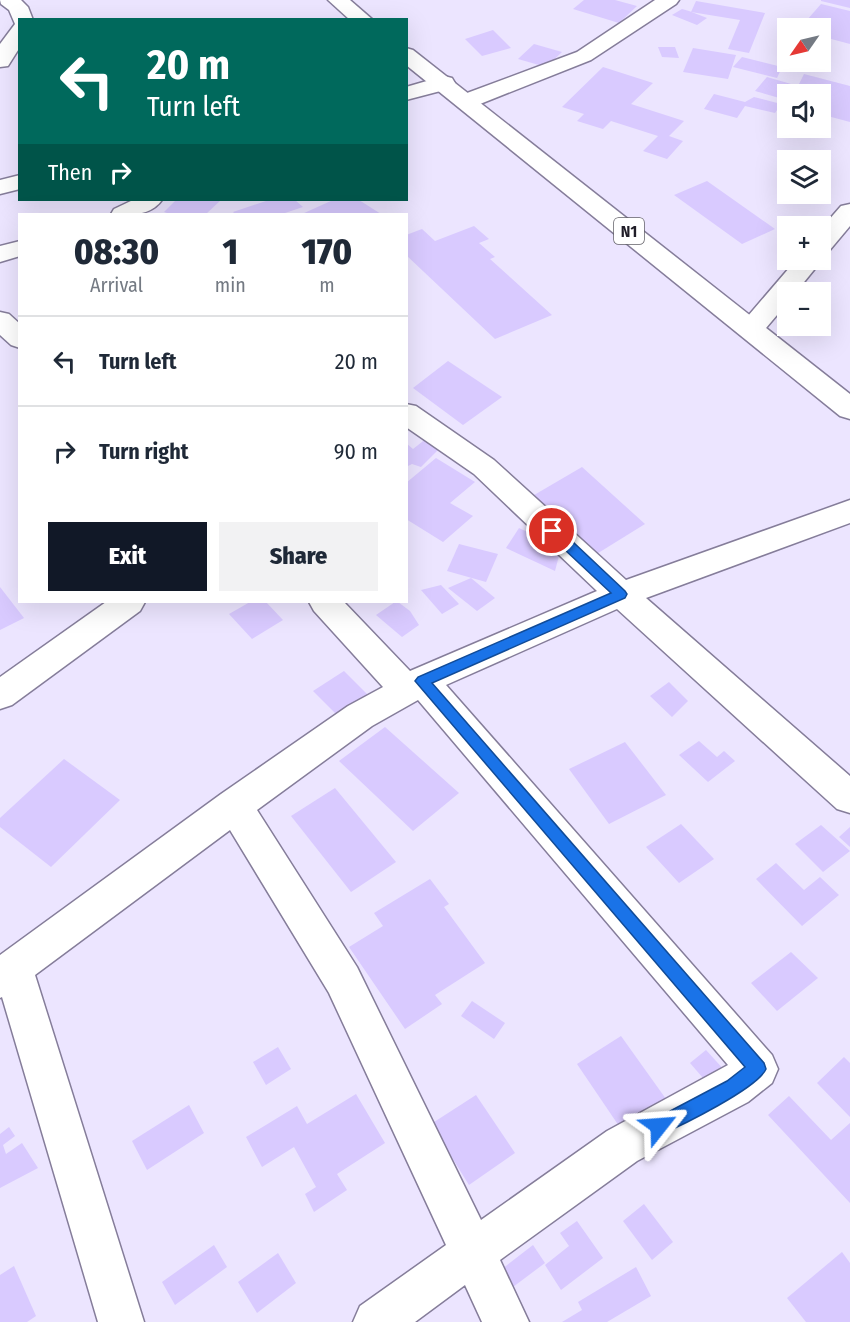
<!DOCTYPE html>
<meta charset="utf-8">
<style>
:root{--surface:#fff;--page:#f2f2f3;--text:#1f2937;--muted:#747a83;--line:#e0e1e3;--accent:#111827}
body{margin:0;font-family:"Fira Sans Condensed",sans-serif;background:var(--page);color:var(--text);height:100vh;display:flex;flex-direction:column;font-size:22px;white-space:nowrap}
*{box-sizing:border-box;margin:0}
p{font-size:20px;color:var(--muted)}
.icon{flex:none;width:33px;height:33px;fill:none;stroke:currentColor;stroke-width:2;stroke-linecap:round;stroke-linejoin:round}
.map{position:relative;flex:1;overflow:hidden}
.drawer{position:absolute;left:18px;top:213px;width:390px;height:390px;display:flex;flex-direction:column;background:var(--surface);border-radius:0px;box-shadow:0 6px 24px #0002}
.drawer>*{flex:none}
.hud{position:absolute;left:18px;top:18px;width:390px;height:183px;border-radius:0px;box-shadow:0 6px 24px #0002;background:#00695c;color:#fff;overflow:hidden}
.needle{width:39px;rotate:236deg}
.controls{position:absolute;left:777px;top:18px;display:grid;gap:12px}
.controls a{display:grid;place-items:center;width:54px;height:54px;border-radius:0px;background:var(--surface);box-shadow:0 6px 24px #0002;font-size:30px}
.pin{position:absolute;display:grid;place-items:center;width:51px;height:51px;color:#fff;margin:-26px;border:3px solid #fff;border-radius:50%;box-shadow:0 2px 6px #0007}
.me{position:absolute;width:66px;margin:-33px;rotate:62deg;stroke-linejoin:round;filter:drop-shadow(0 0 4px #0008)}
.turn{display:flex;align-items:center;gap:21px;height:126px;padding:0 30px;font-size:27px}
.turn .icon{width:78px;height:78px;stroke-width:2.5}
.turn b{display:block;font-size:42px;line-height:51px}
.then{display:flex;align-items:center;height:57px;padding:0 30px;background:#0003;gap:12px;font-size:22px}
.eta{display:flex;justify-content:space-evenly;align-items:center;height:102px;text-align:center}
.eta b{font-size:36px;font-weight:800;line-height:42px}
.primary-button{display:flex;gap:12px;margin-top:auto;padding:12px 30px}
.primary-button a{flex:1;height:69px;border-radius:0px;background:var(--accent);color:#fff;font-size:24px;font-weight:800;line-height:69px;text-align:center}
.primary-button a+a{background:var(--page);color:var(--text)}
ul{padding:0;list-style:none}
li{display:flex;align-items:center;gap:18px;height:90px;padding:0 30px;border-top:2px solid var(--line)}
li div{flex:1}
li b{display:block;font-size:22px}
li em{font-style:normal}
.map>svg:first-child{display:block}
</style>
<div class="map">
<svg width="850" height="1322" viewBox="0 0 850 1322">
<rect width="100%" height="100%" fill="#ece5ff"/>
<g fill="#d9caff">
<polygon points="584,0 615,0 637,6 619,23 573,9"/>
<polygon points="821,0 850,0 850,8 821,1"/>
<polygon points="696,1 765,13 749,53 728,49 740,20 691,12"/>
<polygon points="821,4 850,11 850,44 820,36 820,28 800,28"/>
<polygon points="682,9 689,11 707,18 697,25 672,15"/>
<polygon points="493,30 511,48 482,56 465,39"/>
<polygon points="534,44 562,52 546,67 518,59"/>
<polygon points="658,47 675,47 679,58 662,57"/>
<polygon points="693,48 736,55 728,79 683,72"/>
<polygon points="742,57 782,67 777,78 733,67"/>
<polygon points="603,67 653,83 631,104 684,121 669,136 683,141 667,159 643,151 658,136 611,121 603,129 577,121 584,114 562,107"/>
<polygon points="804,74 850,86 850,122 820,114 820,94 788,94 788,106 781,104 786,100 755,91 767,77 798,86"/>
<polygon points="714,94 745,102 754,97 781,104 775,113 745,106 737,118 704,109"/>
<polygon points="707,181 775,229 742,244 674,195"/>
<polygon points="176,200 221,200 206,214 170,214 164,212"/>
<polygon points="269,200 295,200 303,207 282,214 235,214 233,212"/>
<polygon points="333,200 359,200 381,214 302,214"/>
<polygon points="474,226 489,239 479,243 495,257 490,259 552,315 495,339 406,255 406,235 422,229 435,241"/>
<polygon points="448,361 502,397 463,425 413,388"/>
<polygon points="427,438 438,450 421,467 412,464 406,467 406,443 413,449"/>
<polygon points="436,458 475,482 450,503 473,516 443,542 406,519 406,483"/>
<polygon points="582,467 645,524 595,555 529,498"/>
<polygon points="519,528 561,548 555,571 506,548"/>
<polygon points="459,544 498,554 486,582 447,571"/>
<polygon points="471,578 495,598 477,611 448,588"/>
<polygon points="441,585 459,604 442,614 421,590"/>
<polygon points="0,587 24,618 0,630"/>
<polygon points="250,602 266,602 283,620 252,639 229,614"/>
<polygon points="395,602 398,602 410,611 419,625 402,637 376,615"/>
<polygon points="344,671 371,698 340,718 313,691"/>
<polygon points="669,682 688,701 672,717 650,696"/>
<polygon points="385,727 459,793 413,831 339,761"/>
<polygon points="699,741 717,757 724,751 735,761 708,782 679,755"/>
<polygon points="625,742 666,795 609,824 569,769"/>
<polygon points="64,759 120,800 51,867 0,827 0,818"/>
<polygon points="335,788 396,862 351,892 291,816"/>
<polygon points="681,824 714,859 679,883 646,847"/>
<polygon points="821,825 850,851 823,872 795,844"/>
<polygon points="850,827 850,847 839,837"/>
<polygon points="776,863 804,890 820,877 839,895 802,926 756,879"/>
<polygon points="430,879 449,904 444,907 485,963 435,995 442,1004 405,1029 349,947 383,926 374,913"/>
<polygon points="791,952 818,978 777,1011 751,983"/>
<polygon points="472,1001 505,1023 494,1039 461,1016"/>
<polygon points="621,1036 666,1099 621,1129 577,1064"/>
<polygon points="278,1047 291,1069 266,1085 253,1062"/>
<polygon points="706,1050 726,1072 710,1086 690,1063"/>
<polygon points="844,1057 850,1063 850,1117 817,1083"/>
<polygon points="356,1094 385,1143 337,1174 347,1190 314,1212 305,1194 316,1187 294,1147 262,1167 246,1137 297,1106 307,1124"/>
<polygon points="476,1095 515,1153 469,1185 431,1124"/>
<polygon points="789,1096 831,1140 850,1123 850,1203 768,1115"/>
<polygon points="189,1105 204,1133 147,1170 132,1141"/>
<polygon points="9,1127 15,1136 3,1145 6,1154 22,1143 38,1168 0,1188 0,1134"/>
<polygon points="644,1204 673,1242 652,1260 623,1221"/>
<polygon points="577,1221 603,1258 561,1290 545,1265 569,1246 560,1233"/>
<polygon points="214,1245 227,1267 175,1305 162,1282"/>
<polygon points="533,1245 545,1263 513,1287 502,1269"/>
<polygon points="842,1252 850,1263 850,1322 806,1322 787,1298"/>
<polygon points="278,1253 296,1283 257,1313 238,1282"/>
<polygon points="14,1266 36,1316 27,1322 0,1322 0,1275"/>
<polygon points="636,1267 651,1296 607,1322 562,1322 582,1310 578,1302"/>
</g>
<g fill="none" stroke-linecap="round" stroke-linejoin="round">
<g stroke="#857d9a" stroke-width="3">
<g id="minor">
<polygon points="0,0 21,0 28,7 33,20 20,20 20,47 8,66 0,67 0,44 15,24 9,10 1,4"/>
<polygon points="655,0 679,0 676,4 591,60 475,106 467,108 459,106 456,101 459,96 577,52"/>
<polygon points="444,76 452,78 455,83 452,88 406,100 406,87"/>
<polygon points="20,175 20,189 0,194 0,180"/>
<path d="M 133,200 L 162,200 C 151,216 128,216 111,214 L 114,209 Z"/>
<polygon points="850,204 850,226 829,251 820,253 820,230 841,206"/>
<polygon points="20,241 20,256 0,262 0,246"/>
<polygon points="820,258 822,260 796,292 788,292 788,302 760,335 751,338 742,335 738,329 742,323 796,260"/>
<polygon points="0,312 9,314 20,324 20,348 11,345 0,335"/>
<path d="M 406,404 L 416,406 L 494,460 L 626,580 L 850,500 L 850,523 L 646,598 L 850,776 L 850,813 L 837,809 L 617,609 L 446,685 L 772,1055 L 778,1069 L 772,1083 L 748,1102 L 637,1161 L 500,1260 L 529,1322 L 482,1322 L 465,1285 L 415,1322 L 353,1322 L 360,1306 L 446,1245 L 329,993 L 230,830 L 35,975 L 144,1322 L 98,1322 L 2,997 L 0,998 L 0,955 L 221,794 L 348,706 L 383,687 L 314,611 L 309,602 L 344,602 L 410,671 L 597,591 L 474,474 L 406,427 ZM 418,700 L 728,1065 L 607,1131 L 481,1220 L 357,967 L 257,810 L 372,726 Z"/>
<polygon points="106,602 145,602 140,611 12,705 0,709 0,677"/>
</g>
</g>
<g stroke="#857d9a" stroke-width="3">
<g id="trunk">
<polygon points="328,0 350,0 373,20 350,20"/>
<polygon points="406,48 413,50 850,394 850,419 840,416 406,65"/>
</g>
</g>
<use href="#minor" fill="#fff" fill-rule="evenodd"/>
<use href="#trunk" fill="#fff" fill-rule="evenodd"/>
</g>
<path fill="#1a73e8" stroke="#114b97" stroke-width="1.5" d="M 552,526 L 557,527 L 625,591 L 627,594 L 625,598 L 432,683 L 764,1063 L 766,1069 C 758,1088 681,1126 659,1135 L 653,1132 L 651,1126 L 653,1120 L 727,1081 L 745,1067 L 415,681 L 418,677 L 611,593 L 548,534 L 546,531 L 548,527 Z"/>
<g text-anchor="middle" dominant-baseline="central" stroke-width="4.5" stroke-linejoin="round" paint-order="stroke">
<rect fill="#fff" stroke="#636168" stroke-width="1.5" x="614" y="218" width="30" height="26" rx="4.5"/>
<g font-size="16" font-weight="bold" fill="#201d28">
<text x="629" y="231">N1</text>
</g>
</g>
</svg>
<div class="controls">
<a><svg class="needle" viewBox="-14 -14 28 28"><path d="M0-13l5 13h-10z" fill="#e53935"/><path d="M0 13l5-13h-10z" fill="#747a83"/></svg></a>
<a><svg class="icon" aria-label="sound" viewBox="0 0 24 24"><path d="M4 9h4l5-4v14l-5-4H4zM17 9q2 3 0 6"/></svg></a>
<a><svg class="icon" aria-label="layers" viewBox="0 0 24 24"><path d="M12 4l9 5-9 5-9-5zM3 14l9 5 9-5"/></svg></a>
<a>+</a>
<a>−</a>
</div>
<div class="pin" style="left:552px;top:531px;background:#d93025"><svg class="icon" aria-label="arrive" viewBox="0 0 24 24"><path d="M6 21V4h12l-3 4 3 4H6"/></svg></div>
<svg class="me" style="left:659px;top:1126px" viewBox="-20 -20 40 40"><path d="M0-17L14 15 0 8-14 15z" fill="#1a73e8" stroke="#fff" stroke-width="4"/></svg>
<div class="hud">
<div class="turn"><svg class="icon" aria-label="left" viewBox="0 0 24 24"><path d="M17 20v-9H6M10 6l-5 5 5 5"/></svg><div><b>20 m</b>Turn left</div></div>
<div class="then">Then<svg class="icon" aria-label="right" viewBox="0 0 24 24"><path d="M7 20v-9h11M14 6l5 5-5 5"/></svg></div>
</div>
<section class="drawer">
<div class="eta">
<div><b>08:30</b><p>Arrival</p></div>
<div><b>1</b><p>min</p></div>
<div><b>170</b><p>m</p></div>
</div>
<ul>
<li><svg class="icon" aria-label="left" viewBox="0 0 24 24"><path d="M17 20v-9H6M10 6l-5 5 5 5"/></svg><div><b>Turn left</b></div><em>20 m</em></li>
<li><svg class="icon" aria-label="right" viewBox="0 0 24 24"><path d="M7 20v-9h11M14 6l5 5-5 5"/></svg><div><b>Turn right</b></div><em>90 m</em></li>
</ul>
<div class="primary-button"><a>Exit</a><a>Share</a></div>
</section>
</div>
